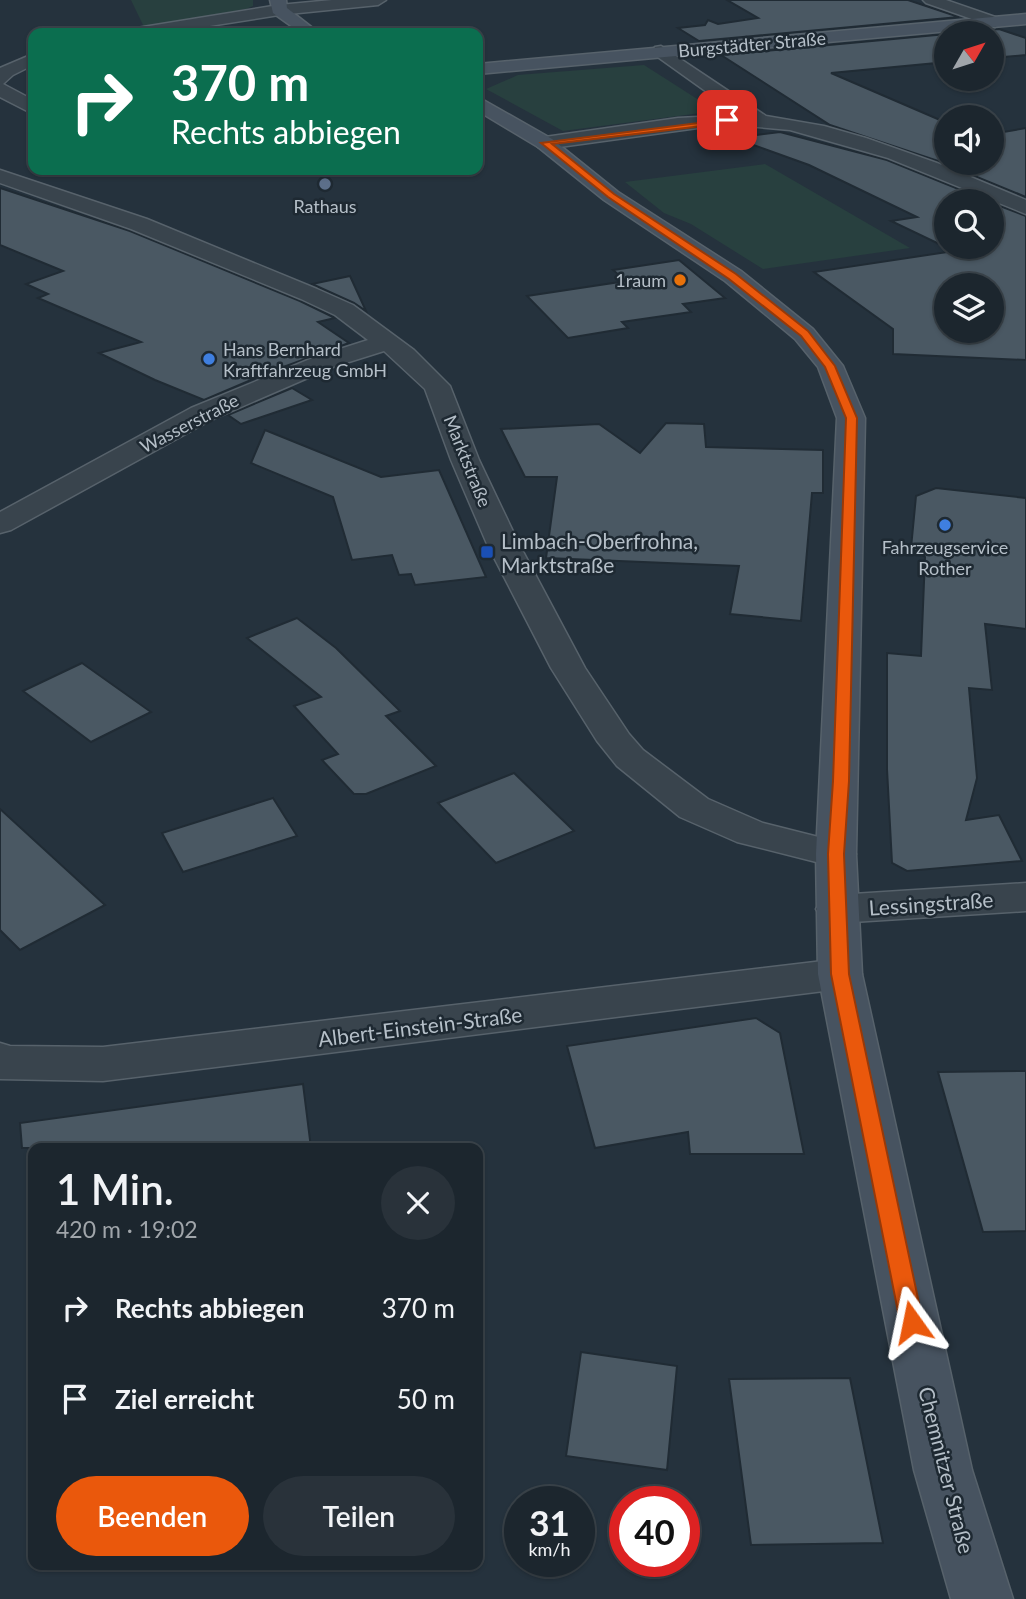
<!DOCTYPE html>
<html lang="de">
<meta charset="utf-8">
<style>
:root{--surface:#1c262e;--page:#29323a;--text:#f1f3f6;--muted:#a0a5aa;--line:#3a434a;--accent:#ea580c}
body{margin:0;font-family:Lato,sans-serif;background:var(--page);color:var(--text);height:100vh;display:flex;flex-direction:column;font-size:26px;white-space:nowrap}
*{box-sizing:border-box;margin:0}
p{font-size:23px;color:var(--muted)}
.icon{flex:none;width:38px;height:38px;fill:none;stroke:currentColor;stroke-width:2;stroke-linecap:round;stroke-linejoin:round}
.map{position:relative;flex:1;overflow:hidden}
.side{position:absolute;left:28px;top:1143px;width:455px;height:427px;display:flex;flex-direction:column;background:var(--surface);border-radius:14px;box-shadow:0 2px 5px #0004,0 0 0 2px var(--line)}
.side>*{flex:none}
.hud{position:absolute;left:28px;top:28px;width:455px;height:147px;border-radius:14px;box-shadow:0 2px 5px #0004,0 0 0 2px var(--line);background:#0b6e4f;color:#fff;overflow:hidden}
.needle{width:46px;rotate:51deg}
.fabs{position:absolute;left:934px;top:21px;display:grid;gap:14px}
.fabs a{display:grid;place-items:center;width:70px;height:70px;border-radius:50%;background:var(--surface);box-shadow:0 2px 5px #0004,0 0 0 2px var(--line);font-size:35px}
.speed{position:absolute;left:504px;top:1486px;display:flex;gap:14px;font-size:35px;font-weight:700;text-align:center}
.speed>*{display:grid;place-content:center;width:91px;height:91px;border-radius:50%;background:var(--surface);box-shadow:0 2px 5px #0004,0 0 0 2px var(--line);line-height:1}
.speed small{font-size:18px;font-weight:400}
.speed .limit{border:10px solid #d22;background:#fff;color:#111}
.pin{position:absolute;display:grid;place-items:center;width:60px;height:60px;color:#fff;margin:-30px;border-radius:14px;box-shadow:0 4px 10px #0006}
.me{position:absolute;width:77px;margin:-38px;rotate:348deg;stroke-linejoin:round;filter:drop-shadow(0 0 5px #0008)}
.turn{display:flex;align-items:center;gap:24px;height:147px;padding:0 28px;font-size:32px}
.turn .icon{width:91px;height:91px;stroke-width:2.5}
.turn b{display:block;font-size:49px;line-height:60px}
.round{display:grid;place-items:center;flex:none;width:74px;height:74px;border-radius:37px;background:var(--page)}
.overview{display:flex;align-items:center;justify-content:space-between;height:119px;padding:0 28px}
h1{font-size:42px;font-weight:600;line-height:52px}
.primary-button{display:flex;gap:14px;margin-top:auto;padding:14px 28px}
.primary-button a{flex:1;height:80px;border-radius:42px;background:var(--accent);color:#fff;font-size:28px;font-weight:600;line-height:80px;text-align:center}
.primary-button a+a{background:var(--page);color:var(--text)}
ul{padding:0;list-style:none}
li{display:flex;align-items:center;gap:21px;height:91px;padding:0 28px}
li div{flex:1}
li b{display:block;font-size:26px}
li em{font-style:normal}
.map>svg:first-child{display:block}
</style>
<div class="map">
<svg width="1026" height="1599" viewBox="0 0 1026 1599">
<rect width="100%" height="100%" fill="#25323d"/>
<g fill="#28403f">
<polygon points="131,0 253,0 253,6 246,9 144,27"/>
<polygon points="644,65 716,111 563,131 486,89 518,75"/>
<polygon points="765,164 910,248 763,269 691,224 664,213 625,182"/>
</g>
<g fill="#4a5863" stroke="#202b34" stroke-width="2" fill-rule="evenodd">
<polygon points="727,0 908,0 959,17 699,41 678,28 705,25 708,20 718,24 758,18"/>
<polygon points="999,29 1026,38 1026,55 992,58 992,33 954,33"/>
<polygon points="947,34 947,62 831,73 947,123 947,163 992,163 992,134 1026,128 1026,197 938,161 830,125 721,55"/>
<path d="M 780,132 L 887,160 L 988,201 L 947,201 L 947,247 L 992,247 L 992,203 L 1026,216 L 1026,360 L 893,354 L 893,329 L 814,272 L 954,251 L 891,221 L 917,217 L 809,165 L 734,138 ZM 947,285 L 992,285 L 992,331 L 947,331 Z"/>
<polygon points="0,188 130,231 300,301 335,318 318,322 349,343 267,373 204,400 155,380 99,353 141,342 38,298 48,294 26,284 63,271 0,245"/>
<polygon points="679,260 725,298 683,304 691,312 622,322 628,328 568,338 527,296 626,281 613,270"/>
<polygon points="350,276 366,311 354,303 312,284"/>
<polygon points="292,388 312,400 241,424 228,415"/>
<polygon points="666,423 704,424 706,447 823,450 823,493 812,493 801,621 730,614 739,566 546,558 557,477 525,477 501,429 599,424 640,453"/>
<polygon points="265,430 381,477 439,470 486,577 415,585 411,574 399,575 392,555 352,560 333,497 251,463"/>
<polygon points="936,488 1026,498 1026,629 985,624 992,690 969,688 977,778 966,820 999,815 1022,861 907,871 892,863 887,769 887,653 921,656 925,557 911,548 916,496"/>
<polygon points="297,618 336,648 400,711 386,716 436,766 366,794 354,794 322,760 338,754 294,706 321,697 247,638"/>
<polygon points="82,663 151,712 91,742 23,691"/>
<polygon points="514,773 574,831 496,863 438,803"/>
<polygon points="273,798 297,836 183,872 162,833"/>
<polygon points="0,809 105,905 20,950 0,930"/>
<polygon points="756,1018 780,1033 804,1154 690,1154 688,1132 595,1148 567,1046"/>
<polygon points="1026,1071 1026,1231 983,1232 938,1072"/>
<polygon points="303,1084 311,1148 22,1148 20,1123"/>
<polygon points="581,1352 677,1366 667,1470 566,1456"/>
<polygon points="850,1378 883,1543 751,1545 729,1379"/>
</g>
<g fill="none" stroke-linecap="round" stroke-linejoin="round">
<g stroke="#57626b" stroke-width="3">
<g id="street">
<polygon points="332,0 386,0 378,5 279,15 165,33 129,33 137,28 279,5"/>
<polygon points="923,0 946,0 1001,19 1003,22 995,27 989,25 926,3"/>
<polygon points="661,46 766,116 824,126 866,138 937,163 1026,200 1026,214 888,158 790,130 758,127 705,127 545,149 538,147 535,143 545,137 678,118 739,115 655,55 653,51 655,47"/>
<polygon points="33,54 33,65 13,75 3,84 33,100 33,114 0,97 0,68"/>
<polygon points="0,170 147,219 317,289 353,305 414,350 450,386 479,460 519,544 585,668 629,734 643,750 708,799 763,823 850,845 856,854 850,863 836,867 737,842 680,817 617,766 597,741 551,668 487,544 451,460 425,389 384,351 333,367 211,420 11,530 0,533 0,512 191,408 315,357 368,340 335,315 301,299 131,229 0,183"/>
<polygon points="1026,883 1026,911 837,923 822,919 816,909 822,899 837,895"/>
<polygon points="840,959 855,963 862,974 855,985 840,989 103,1081 0,1079 0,1043 10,1046 103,1047"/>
</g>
</g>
<g stroke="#57626b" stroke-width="3">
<g id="secondary">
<polygon points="270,0 286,0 287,8 319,33 301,33 273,13"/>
<polygon points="1026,14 1026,24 478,74 478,64"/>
<polygon points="478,97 552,139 618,192 741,271 813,329 843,366 865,418 856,854 862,974 972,1470 1013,1599 951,1599 914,1470 818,974 816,854 837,418 818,367 795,339 725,281 604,200 538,147 478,111"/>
</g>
</g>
<use href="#street" fill="#39444d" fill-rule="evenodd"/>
<use href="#secondary" fill="#475360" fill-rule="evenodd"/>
</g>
<polygon fill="#ea580c" stroke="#983908" stroke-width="2" points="730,119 727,123 552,144 614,194 736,274 808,331 835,366 857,418 849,781 844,854 849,974 923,1322 919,1329 912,1332 904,1329 900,1322 831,974 828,854 833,781 846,418 825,367 801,336 729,279 608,197 541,143"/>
<circle fill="#5c6f8a" stroke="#1e2932" stroke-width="2.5" cx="325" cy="184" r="7"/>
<circle fill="#e8710a" stroke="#1e2932" stroke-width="2.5" cx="680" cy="280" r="7"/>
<g fill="#3f7fe0" stroke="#1e2932" stroke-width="2.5">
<circle cx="209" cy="359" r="7"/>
<circle cx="945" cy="525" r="7"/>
</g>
<rect fill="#1a4fb4" stroke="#1e2932" stroke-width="2.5" x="480" y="545" width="14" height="14" rx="3.5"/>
<g text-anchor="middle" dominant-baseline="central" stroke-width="5" stroke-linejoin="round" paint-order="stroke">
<g font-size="18" fill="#b5bfc8" stroke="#1e2932">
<text transform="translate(752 44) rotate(-5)">Burgstädter Straße</text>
<text transform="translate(189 423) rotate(-27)">Wasserstraße</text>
<text transform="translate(468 461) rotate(68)">Marktstraße</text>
</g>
<g font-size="18" fill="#b5bfc8" stroke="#1e2932">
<text x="325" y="206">Rathaus</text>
<text x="666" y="280" text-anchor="end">1raum</text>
<text x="223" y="349" text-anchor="start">Hans Bernhard<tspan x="223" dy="21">Kraftfahrzeug GmbH</tspan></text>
<text x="945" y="547">Fahrzeugservice<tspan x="945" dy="21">Rother</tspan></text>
</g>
<g font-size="21" fill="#b5bfc8" stroke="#1e2932" text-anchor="start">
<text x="501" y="540">Limbach-Oberfrohna,<tspan x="501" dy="24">Marktstraße</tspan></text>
</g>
<g font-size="21" fill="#b5bfc8" stroke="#1e2932">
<text transform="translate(931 903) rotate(-4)">Lessingstraße</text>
<text transform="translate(420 1026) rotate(-7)">Albert-Einstein-Straße</text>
<text transform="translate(947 1470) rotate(76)">Chemnitzer Straße</text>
</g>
</g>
</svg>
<div class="fabs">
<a><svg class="needle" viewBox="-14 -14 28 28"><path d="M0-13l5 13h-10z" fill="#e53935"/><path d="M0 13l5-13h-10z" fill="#a0a5aa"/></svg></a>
<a><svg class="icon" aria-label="sound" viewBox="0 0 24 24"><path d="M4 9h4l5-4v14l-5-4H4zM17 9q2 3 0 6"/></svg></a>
<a><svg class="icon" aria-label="search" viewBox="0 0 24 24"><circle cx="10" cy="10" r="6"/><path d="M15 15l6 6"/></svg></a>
<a><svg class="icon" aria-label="layers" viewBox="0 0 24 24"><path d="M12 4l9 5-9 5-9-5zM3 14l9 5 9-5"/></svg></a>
</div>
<div class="speed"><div>31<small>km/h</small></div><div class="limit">40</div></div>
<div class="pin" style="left:727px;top:120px;background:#d93025"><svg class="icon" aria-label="arrive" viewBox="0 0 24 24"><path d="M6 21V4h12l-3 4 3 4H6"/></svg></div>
<svg class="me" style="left:912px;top:1322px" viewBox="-20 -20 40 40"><path d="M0-17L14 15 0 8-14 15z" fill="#ea580c" stroke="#fff" stroke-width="4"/></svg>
<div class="hud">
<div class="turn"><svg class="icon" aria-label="right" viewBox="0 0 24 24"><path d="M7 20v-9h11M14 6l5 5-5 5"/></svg><div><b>370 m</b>Rechts abbiegen</div></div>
</div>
<section class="side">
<div class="overview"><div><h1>1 Min.</h1><p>420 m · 19:02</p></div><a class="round"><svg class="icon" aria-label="close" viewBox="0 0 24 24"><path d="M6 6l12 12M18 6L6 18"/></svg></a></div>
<ul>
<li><svg class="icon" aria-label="right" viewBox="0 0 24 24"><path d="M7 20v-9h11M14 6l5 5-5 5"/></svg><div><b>Rechts abbiegen</b></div><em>370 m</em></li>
<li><svg class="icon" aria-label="arrive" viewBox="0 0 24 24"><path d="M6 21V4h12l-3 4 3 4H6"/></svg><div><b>Ziel erreicht</b></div><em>50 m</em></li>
</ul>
<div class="primary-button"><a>Beenden</a><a>Teilen</a></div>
</section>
</div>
